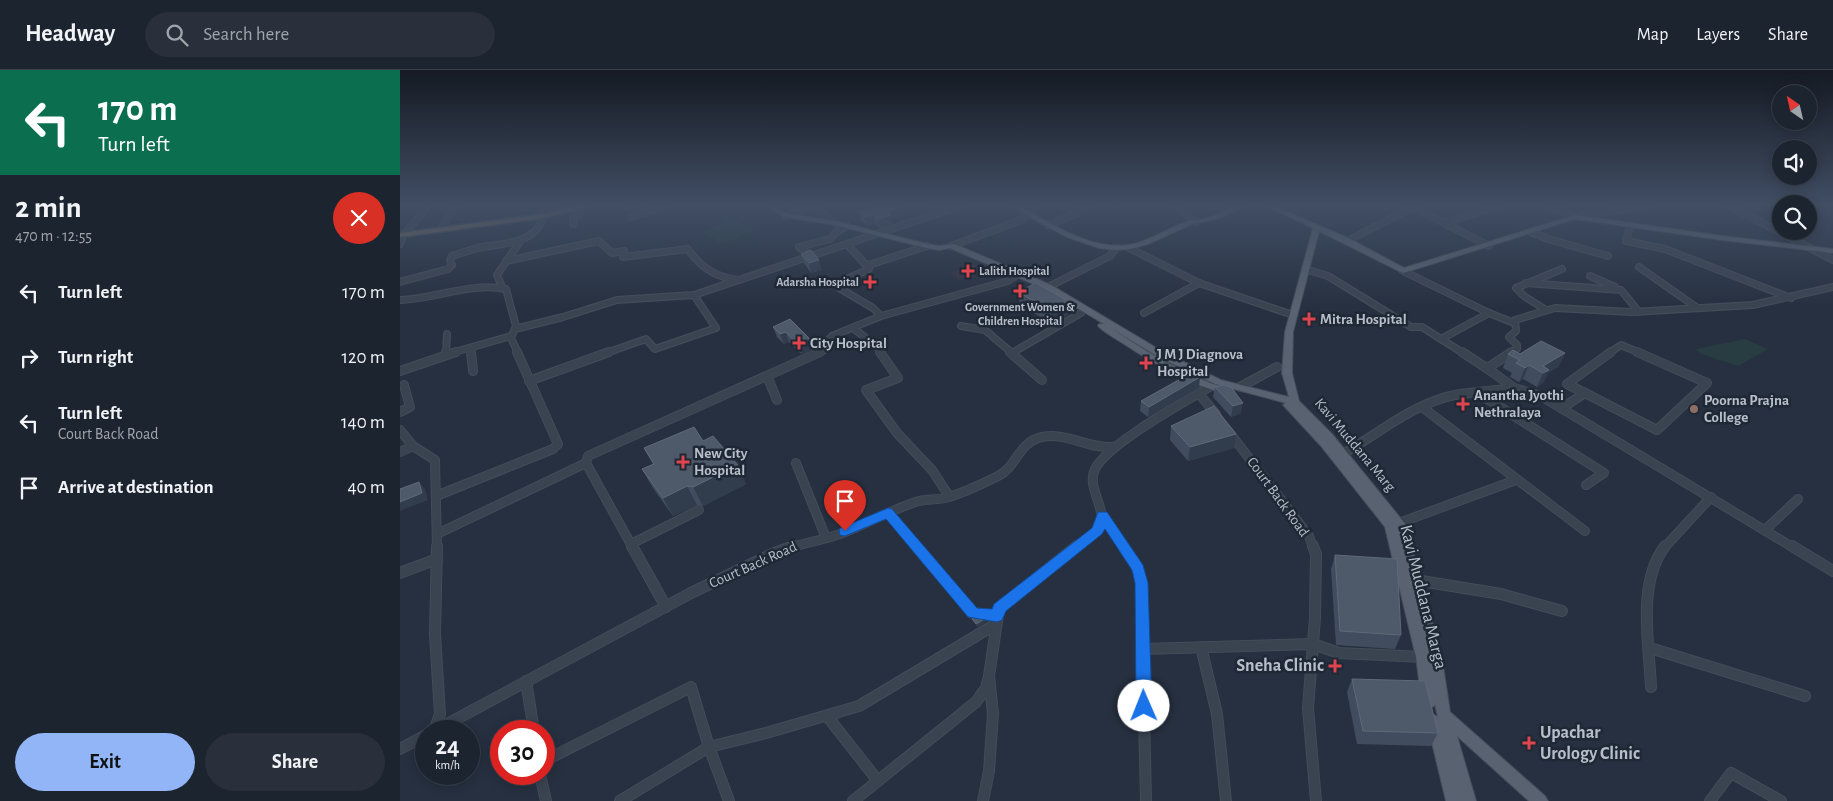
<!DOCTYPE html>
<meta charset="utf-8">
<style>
:root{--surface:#1c2430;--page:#29303c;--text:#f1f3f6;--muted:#a0a4ab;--line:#3a414c;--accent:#91b5f6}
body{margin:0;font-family:"Alegreya Sans",sans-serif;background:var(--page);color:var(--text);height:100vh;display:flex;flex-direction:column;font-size:19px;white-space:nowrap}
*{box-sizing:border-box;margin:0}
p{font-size:16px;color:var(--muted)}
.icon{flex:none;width:28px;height:28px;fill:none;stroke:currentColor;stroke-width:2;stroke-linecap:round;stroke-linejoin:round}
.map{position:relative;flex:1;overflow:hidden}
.drawer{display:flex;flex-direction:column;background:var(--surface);width:400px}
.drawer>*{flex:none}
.banner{background:#0b6e4f;color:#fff;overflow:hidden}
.needle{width:32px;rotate:326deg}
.controls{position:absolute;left:1372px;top:15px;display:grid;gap:10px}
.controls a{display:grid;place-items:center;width:45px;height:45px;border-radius:50%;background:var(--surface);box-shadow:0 2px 12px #0003,0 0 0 1px var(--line);font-size:25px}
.speed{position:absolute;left:15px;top:650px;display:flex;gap:10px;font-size:25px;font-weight:700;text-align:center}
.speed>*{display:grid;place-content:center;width:65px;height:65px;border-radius:50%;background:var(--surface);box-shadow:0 2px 12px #0003,0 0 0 1px var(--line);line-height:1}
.speed small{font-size:12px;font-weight:400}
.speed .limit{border:8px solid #d22;background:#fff;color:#111}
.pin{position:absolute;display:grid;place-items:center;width:42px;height:42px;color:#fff;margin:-51px -21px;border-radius:50% 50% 50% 0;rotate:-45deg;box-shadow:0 0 5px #0007}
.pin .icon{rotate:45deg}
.me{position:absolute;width:55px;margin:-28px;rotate:359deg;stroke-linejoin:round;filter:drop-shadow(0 0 4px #0008)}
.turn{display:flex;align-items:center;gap:18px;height:105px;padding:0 15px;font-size:22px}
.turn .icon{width:65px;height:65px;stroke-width:2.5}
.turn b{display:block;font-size:35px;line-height:42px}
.round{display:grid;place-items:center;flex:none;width:52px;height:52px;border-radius:26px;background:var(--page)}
.overview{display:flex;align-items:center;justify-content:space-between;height:85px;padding:0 15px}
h1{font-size:30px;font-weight:700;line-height:38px}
.action{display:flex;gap:10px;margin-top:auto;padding:10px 15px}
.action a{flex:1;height:58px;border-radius:30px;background:var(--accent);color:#111;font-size:20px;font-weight:700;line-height:58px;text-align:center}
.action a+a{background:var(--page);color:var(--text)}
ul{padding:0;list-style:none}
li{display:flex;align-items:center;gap:15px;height:65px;padding:0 15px}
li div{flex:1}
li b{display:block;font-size:19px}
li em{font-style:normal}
header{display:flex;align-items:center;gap:30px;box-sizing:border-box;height:70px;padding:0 25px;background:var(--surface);border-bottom:1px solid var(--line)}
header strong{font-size:24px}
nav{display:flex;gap:28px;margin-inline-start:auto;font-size:18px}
.search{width:350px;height:45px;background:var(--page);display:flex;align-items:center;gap:12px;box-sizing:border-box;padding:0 18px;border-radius:28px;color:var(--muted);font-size:19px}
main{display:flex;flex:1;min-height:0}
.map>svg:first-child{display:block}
</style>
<header>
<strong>Headway</strong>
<div class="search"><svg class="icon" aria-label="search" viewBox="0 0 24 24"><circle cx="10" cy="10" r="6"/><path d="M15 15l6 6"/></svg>Search here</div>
<nav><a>Map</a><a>Layers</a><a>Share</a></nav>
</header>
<main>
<section class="drawer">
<div class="banner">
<div class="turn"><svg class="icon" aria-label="left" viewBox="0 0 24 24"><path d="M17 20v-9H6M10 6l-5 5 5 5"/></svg><div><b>170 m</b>Turn left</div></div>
</div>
<div class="overview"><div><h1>2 min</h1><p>470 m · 12:55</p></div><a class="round" style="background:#d93025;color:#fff"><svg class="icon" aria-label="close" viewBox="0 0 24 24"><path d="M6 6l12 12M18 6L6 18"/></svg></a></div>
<ul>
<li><svg class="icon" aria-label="left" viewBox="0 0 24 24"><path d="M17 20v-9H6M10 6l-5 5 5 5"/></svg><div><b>Turn left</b></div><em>170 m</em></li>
<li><svg class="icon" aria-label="right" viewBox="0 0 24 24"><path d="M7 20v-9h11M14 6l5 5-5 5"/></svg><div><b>Turn right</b></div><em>120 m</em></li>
<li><svg class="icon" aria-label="left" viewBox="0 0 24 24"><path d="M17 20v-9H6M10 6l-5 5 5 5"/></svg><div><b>Turn left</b><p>Court Back Road</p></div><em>140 m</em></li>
<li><svg class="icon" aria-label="arrive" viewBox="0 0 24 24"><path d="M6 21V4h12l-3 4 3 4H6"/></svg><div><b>Arrive at destination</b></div><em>40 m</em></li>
</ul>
<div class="action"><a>Exit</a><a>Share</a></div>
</section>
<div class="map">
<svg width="1433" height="731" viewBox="0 0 1433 731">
<rect width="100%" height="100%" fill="#263040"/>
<polygon fill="#353241" points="572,194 585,200 559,210 550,203"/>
<g fill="#283d41">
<polygon points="333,149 356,160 322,174 302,162"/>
<polygon points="1345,269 1368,279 1338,296 1301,284 1296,279"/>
</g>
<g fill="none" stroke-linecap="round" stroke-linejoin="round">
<g stroke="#444c59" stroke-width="8">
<g id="minor-far2">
<polyline points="227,135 245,144"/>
<polyline points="411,135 435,153"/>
<polyline points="531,135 540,142"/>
<polyline points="775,135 796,152"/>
<polyline points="1009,135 1089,176"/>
<polyline points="1145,135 1175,147 1252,135"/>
<polyline points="1328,135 1433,190"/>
<polyline points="386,146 414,135"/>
<polyline points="231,147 268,135"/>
<polyline points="1044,153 1102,135"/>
<polyline points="173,154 173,148 180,144 176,138"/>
<polyline points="648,155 676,144 674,142 690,135"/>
<polyline points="1230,155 1226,171 1265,179 1391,228"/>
<polyline points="42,157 55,136 62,135"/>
<polyline points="7,161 25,140"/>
<polyline points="1131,162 1148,169 1208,186"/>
<polyline points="947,171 1013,137"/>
<polyline points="0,174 4,164"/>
<polyline points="448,175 465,194 469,195"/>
<polyline points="551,176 621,150 630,144 637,135"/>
<polyline points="729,178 799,213 893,245"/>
<polyline points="410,185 399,177 430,169 435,163 447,156"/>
<path d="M 106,191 L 199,171 L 212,183 L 224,181 L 223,187 L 288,179 C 300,197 317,208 339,210"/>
<polyline points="1239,197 1296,237"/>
<polyline points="905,199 928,206 1011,257 1022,257 1063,283"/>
<polyline points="1003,201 1089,243 1114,253"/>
<polyline points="1190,206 1215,217"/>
<path d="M 0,212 L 48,199 L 52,195 L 50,190 L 52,186 C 62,183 72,179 82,177 C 107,173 135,174 144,146"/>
<polyline points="1126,213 1221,220 1239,242"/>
<polyline points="102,217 97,205 121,170"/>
<polyline points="648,217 710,186 716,178"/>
<path d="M 0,230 C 35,229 71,212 106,219 L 116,256 L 111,268 L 118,283"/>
<polyline points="1146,240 1124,226 1116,218 1162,199"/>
<polyline points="744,243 799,213"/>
<polyline points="481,246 473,238 439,218 447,209 469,199 469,195 527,176"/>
<polyline points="561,256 585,260 612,283"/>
<polyline points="453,258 476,276 481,283"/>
<polyline points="115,259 163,247 217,230 294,225"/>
<polyline points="1041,269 1089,243"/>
<polyline points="71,278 71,283"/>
<polyline points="46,283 47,264"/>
<polyline points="51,283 111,266"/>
<polyline points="206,283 246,269 255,279 316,258 294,225 563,135"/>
<polyline points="417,283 425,280 427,271 432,266 481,246 608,211 614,207"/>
<polyline points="612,283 681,243"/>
<polyline points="1110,283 1117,279 1117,275 1109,267 1116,261 1115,250 1155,238 1232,242 1353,235 1433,217"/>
<polyline points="1209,283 1221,275 1240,283"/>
</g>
</g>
<g stroke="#444c59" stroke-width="10">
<g id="minor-far1">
<polyline points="71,282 73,301"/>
<polyline points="480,282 498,308 466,320 497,363 532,400 549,426"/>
<polyline points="610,282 642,310"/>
<polyline points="1062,282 1091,301"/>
<polyline points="1112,282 1089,297 1091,301 1114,318 1141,326 1394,478"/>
<polyline points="46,285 46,282"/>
<polyline points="0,301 56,282"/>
<polyline points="367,306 377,330"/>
<polyline points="129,311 209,282"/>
<polyline points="840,317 877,297"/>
<polyline points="1078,323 1204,403 1186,415"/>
<polyline points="1185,323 1257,360 1307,313 1237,282"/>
<polyline points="1185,323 1167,314 1211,282"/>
<polyline points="800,325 816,344"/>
<polyline points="1022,337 1185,461"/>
<polyline points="1162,338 1185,323"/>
<polyline points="0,342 10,337 4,315"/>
<polyline points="0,360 13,376 35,390 37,478"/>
<polyline points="829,362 909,466 913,478"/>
<polyline points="0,382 13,376"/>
<path d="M 943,384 C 974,366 1003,342 1037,330 C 1062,321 1089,322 1114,318"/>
<polyline points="396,393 426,468"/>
<polyline points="36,426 153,379 158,374 117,282"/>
<polyline points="488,443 517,478"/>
<polyline points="702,445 724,478"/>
<polyline points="999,453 1116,410"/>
<polyline points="1365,460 1398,429"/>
<polyline points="37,464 186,393"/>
<polyline points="231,474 299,440"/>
<polyline points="233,478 186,393 188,386 420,282"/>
<path d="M 390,478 C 404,473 417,471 431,467 C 461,458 488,440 519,431 C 527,429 537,430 545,428 C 562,424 582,414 598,406 C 617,397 618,372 642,367 C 666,362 689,379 713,377"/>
<path d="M 676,478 C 682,472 691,467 697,461 C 712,443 685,419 695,399 C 708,373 788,330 816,313"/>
<polyline points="1264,478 1311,427"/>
</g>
</g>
<g stroke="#444c59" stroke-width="12">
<g id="minor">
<polyline points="232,476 266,537"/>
<polyline points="516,476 573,543 597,546"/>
<polyline points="723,476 738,499 741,513 746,731"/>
<polyline points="913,476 916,484 915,548 908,638 916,731"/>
<polyline points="1392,476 1433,501"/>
<polyline points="0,503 37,489"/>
<polyline points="1015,510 1101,524 1162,541"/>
<polyline points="801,577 817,644 826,731"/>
<polyline points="1250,578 1405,626"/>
<polyline points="743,579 913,574 939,583 1023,587"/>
<polyline points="126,611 134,661"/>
<path d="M 1251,617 C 1249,573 1237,513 1265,476"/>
<polyline points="427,646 478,711"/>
<polyline points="34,661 40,644 35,564 37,476"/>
<polyline points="34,661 291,523 372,484 394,476"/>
<polyline points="0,679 26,665"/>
<polyline points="144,691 291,617 309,677 329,731"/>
<polyline points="140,704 146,731"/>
<polyline points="220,731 309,677 366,663 459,636 596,554"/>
<polyline points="453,731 576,632 586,618 588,610"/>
<polyline points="583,731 589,701 593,644 589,606 599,538 677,476"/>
<polyline points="1310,731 1331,703 1381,731"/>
</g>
</g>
<g stroke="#444c59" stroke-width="2">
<g id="major">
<path d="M 364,135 L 371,135 L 388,144 L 435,151 L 527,174 L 539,176 L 554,174 L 651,215 L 765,283 L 821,310 L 889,327 L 882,303 L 885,262 L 913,158 L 866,136 L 865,135 L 872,135 L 950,169 L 1004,198 L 1175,145 L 1322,166 L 1433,179 L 1433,183 L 1322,170 L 1175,149 L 1003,203 L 919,161 L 893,262 L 892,303 L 899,331 L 932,364 L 1006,455 L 1042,589 L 1050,642 L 1145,726 L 1148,731 L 1129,731 L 1057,666 L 1076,731 L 1046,731 L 1027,652 L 1029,647 L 1034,645 L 1038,647 L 1035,635 L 1029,639 L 1024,637 L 1022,633 L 1016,587 L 985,457 L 921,376 L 885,337 L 883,335 L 886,333 L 815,314 L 759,287 L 712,259 C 749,283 786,307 829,319 L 831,321 L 826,324 C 789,314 756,295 724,274 C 715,268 705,263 698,256 L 699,254 L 704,254 L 645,219 L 550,178 L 539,180 L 527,178 L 435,155 L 384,147 Z"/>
<path d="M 611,135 L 618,135 C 650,153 689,180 728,175 C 750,172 768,157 789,151 C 795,149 802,150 808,148 C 821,144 834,133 847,135 L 817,149 L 792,154 L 748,174 L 730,179 L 716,180 L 699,178 L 667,167 L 637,151 Z"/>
</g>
</g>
<g stroke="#424b57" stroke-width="3">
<polygon id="highway" points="182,135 193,135 144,148 0,167 0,163 144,144"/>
</g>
<use href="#minor-far2" stroke="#3a4350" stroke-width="5.5"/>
<use href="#minor-far1" stroke="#3a4350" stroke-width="8"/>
<use href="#minor" stroke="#3a4350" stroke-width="10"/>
<use href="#major" fill="#586270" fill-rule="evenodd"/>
<use href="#highway" fill="#766b58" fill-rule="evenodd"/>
</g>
<g fill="#414d5e">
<polygon points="711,134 728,134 718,138"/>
<polygon points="459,142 505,145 491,149 492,154 480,158 475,154 468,156 461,151"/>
<polygon points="401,184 422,200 411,203 404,193"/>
<polygon points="618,222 668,231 669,244 652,254 620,235"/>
<polygon points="373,257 410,269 413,279 401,284 389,272 384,274 377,267"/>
<polygon points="1165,283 1158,297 1148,303 1143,313 1137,317 1123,309 1119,312 1110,307 1112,303 1103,298 1108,284"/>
<polygon points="815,317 841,343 831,347 813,327"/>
<polygon points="799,318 748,347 740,341 741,331"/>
<polygon points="771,356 836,364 834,378 788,391 770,370"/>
<polygon points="303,371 346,414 303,436 297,435 273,446 253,418 242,399 253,394 244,378"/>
<polygon points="935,485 1001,565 995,579 936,575 931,499"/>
<polygon points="952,609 1038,663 1031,676 957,674 947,622"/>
</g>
<g fill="#313c4d">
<polygon points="718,134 728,134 718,138"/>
<polygon points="503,136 505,145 491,149 492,154 480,158 478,149 486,141"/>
<polygon points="473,144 475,154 468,156 465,147"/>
<polygon points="419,190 422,200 411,203 409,193"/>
<polygon points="668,231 669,244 652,254 651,241"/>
<polygon points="386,262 389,272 384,274 380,264"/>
<polygon points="410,269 413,279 401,284 397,274"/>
<polygon points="1165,283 1158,297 1148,303 1143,313 1137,317 1143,303 1143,296"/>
<polygon points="1129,295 1123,309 1119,312 1125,298"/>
<polygon points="800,307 799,318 748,347 749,337"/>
<polygon points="843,333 841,343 831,347 833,336"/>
<polygon points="836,364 834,378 788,391 790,377"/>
<polygon points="338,395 346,414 303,436 293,417"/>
<polygon points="19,412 25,419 28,430 0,441 0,432"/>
<polygon points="287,416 297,435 273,446 263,428"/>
<polygon points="586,548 586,552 577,558 576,554"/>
</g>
<g fill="#4e596a" stroke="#5e6979">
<polygon points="482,134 501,134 503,136 486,141 491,145 478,149 473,144 465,147 459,142"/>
<polygon points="411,180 419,190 409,193 401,184"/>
<polygon points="636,213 668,231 651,241 618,222"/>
<polygon points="390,249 410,269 397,274 386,262 380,264 373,257"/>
<polygon points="1141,271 1165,283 1143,296 1149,300 1143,303 1129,295 1125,298 1116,293 1120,290 1108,284 1113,280 1120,284"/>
<polygon points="791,303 800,307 749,337 741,331"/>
<polygon points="824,315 831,317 843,333 833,336 815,317"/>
<polygon points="814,336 836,364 790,377 771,356"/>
<polygon points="294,357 303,371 313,366 338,395 293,417 287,416 263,428 242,399 254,394 244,378"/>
<polygon points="19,412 22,423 0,432 0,419"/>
<polygon points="935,485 997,489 1001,565 940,561"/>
<polygon points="575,547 586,548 576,554 572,549"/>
<polygon points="952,609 1025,611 1038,663 963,661"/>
</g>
<linearGradient id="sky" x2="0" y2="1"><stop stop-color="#151a23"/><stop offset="0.57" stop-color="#414e64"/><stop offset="1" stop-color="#414e64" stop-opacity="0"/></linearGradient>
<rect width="1433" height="237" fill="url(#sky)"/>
<polygon fill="#1a73e8" stroke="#114b97" points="488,438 492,439 577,538 592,539 594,534 692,458 698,442 707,442 743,495 748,513 752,636 750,641 744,643 739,641 736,636 735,513 732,500 705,459 702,464 606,541 602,550 597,552 568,547 486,449 445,466 440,465 439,461 440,458"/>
<g fill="#e0444e" stroke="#1f2835" stroke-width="2">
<path d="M565.5 193.5h5v5h5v5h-5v5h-5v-5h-5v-5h5z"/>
<path d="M467.5 204.5h5v5h5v5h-5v5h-5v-5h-5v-5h5z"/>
<path d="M617.5 213.5h5v5h5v5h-5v5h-5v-5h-5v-5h5z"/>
<path d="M906.5 241.5h5v5h5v5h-5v5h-5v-5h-5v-5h5z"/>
<path d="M396.5 265.5h5v5h5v5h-5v5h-5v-5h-5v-5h5z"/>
<path d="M743.5 285.5h5v5h5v5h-5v5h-5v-5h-5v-5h5z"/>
<path d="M1060.5 326.5h5v5h5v5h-5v5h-5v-5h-5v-5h5z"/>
<path d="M280.5 384.5h5v5h5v5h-5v5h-5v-5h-5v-5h5z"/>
<path d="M932.5 588.5h5v5h5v5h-5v5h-5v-5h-5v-5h5z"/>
<path d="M1126.5 665.5h5v5h5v5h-5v5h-5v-5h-5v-5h5z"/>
</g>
<circle fill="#8d6e63" stroke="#1f2835" stroke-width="2" cx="1294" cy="339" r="5"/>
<g text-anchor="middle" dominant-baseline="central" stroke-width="5" stroke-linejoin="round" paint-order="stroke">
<g font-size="12" font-weight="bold" fill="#b7beca" stroke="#1f2835" text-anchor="start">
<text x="579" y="201">Lalith Hospital</text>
<text x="459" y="212" text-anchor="end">Adarsha Hospital</text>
<text x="620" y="237" text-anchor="middle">Government Women &amp;<tspan x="620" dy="14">Children Hospital</tspan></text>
</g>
<g font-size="15" font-weight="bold" fill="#b7beca" stroke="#1f2835" text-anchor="start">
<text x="920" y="249">Mitra Hospital</text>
<text x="410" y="273">City Hospital</text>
<text x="757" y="284">J M J Diagnova<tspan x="757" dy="17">Hospital</tspan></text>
<text x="1074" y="325">Anantha Jyothi<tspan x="1074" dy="17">Nethralaya</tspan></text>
<text x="1304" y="330">Poorna Prajna<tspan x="1304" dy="17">College</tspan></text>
<text x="294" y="383">New City<tspan x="294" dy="17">Hospital</tspan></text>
</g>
<g font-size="15" fill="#b7beca" stroke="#1f2835">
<text transform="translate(955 375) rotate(50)">Kavi Muddana Marg</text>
<text transform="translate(878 427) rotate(54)">Court Back Road</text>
<text transform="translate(353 495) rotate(-24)">Court Back Road</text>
</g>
<g font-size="18" fill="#b7beca" stroke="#1f2835">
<text transform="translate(1023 527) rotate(76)">Kavi Muddana Marga</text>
</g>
<g font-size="18" font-weight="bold" fill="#b7beca" stroke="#1f2835" text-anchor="end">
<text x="924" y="596">Sneha Clinic</text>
<text x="1140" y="663" text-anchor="start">Upachar<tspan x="1140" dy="21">Urology Clinic</tspan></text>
</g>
</g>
</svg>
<div class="controls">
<a><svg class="needle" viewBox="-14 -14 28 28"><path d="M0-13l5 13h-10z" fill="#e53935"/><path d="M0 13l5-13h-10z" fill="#a0a4ab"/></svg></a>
<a><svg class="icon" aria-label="sound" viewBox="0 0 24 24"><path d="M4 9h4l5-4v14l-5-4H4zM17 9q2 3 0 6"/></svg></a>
<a><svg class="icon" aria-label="search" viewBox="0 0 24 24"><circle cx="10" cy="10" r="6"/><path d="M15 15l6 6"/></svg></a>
</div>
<div class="speed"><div>24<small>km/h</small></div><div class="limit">30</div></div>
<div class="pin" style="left:445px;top:461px;background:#d93025"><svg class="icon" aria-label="arrive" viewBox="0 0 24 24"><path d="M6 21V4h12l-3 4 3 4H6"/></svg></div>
<svg class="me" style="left:744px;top:636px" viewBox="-20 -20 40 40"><circle r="19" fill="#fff"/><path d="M0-13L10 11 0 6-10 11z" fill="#1a73e8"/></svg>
</div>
</main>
